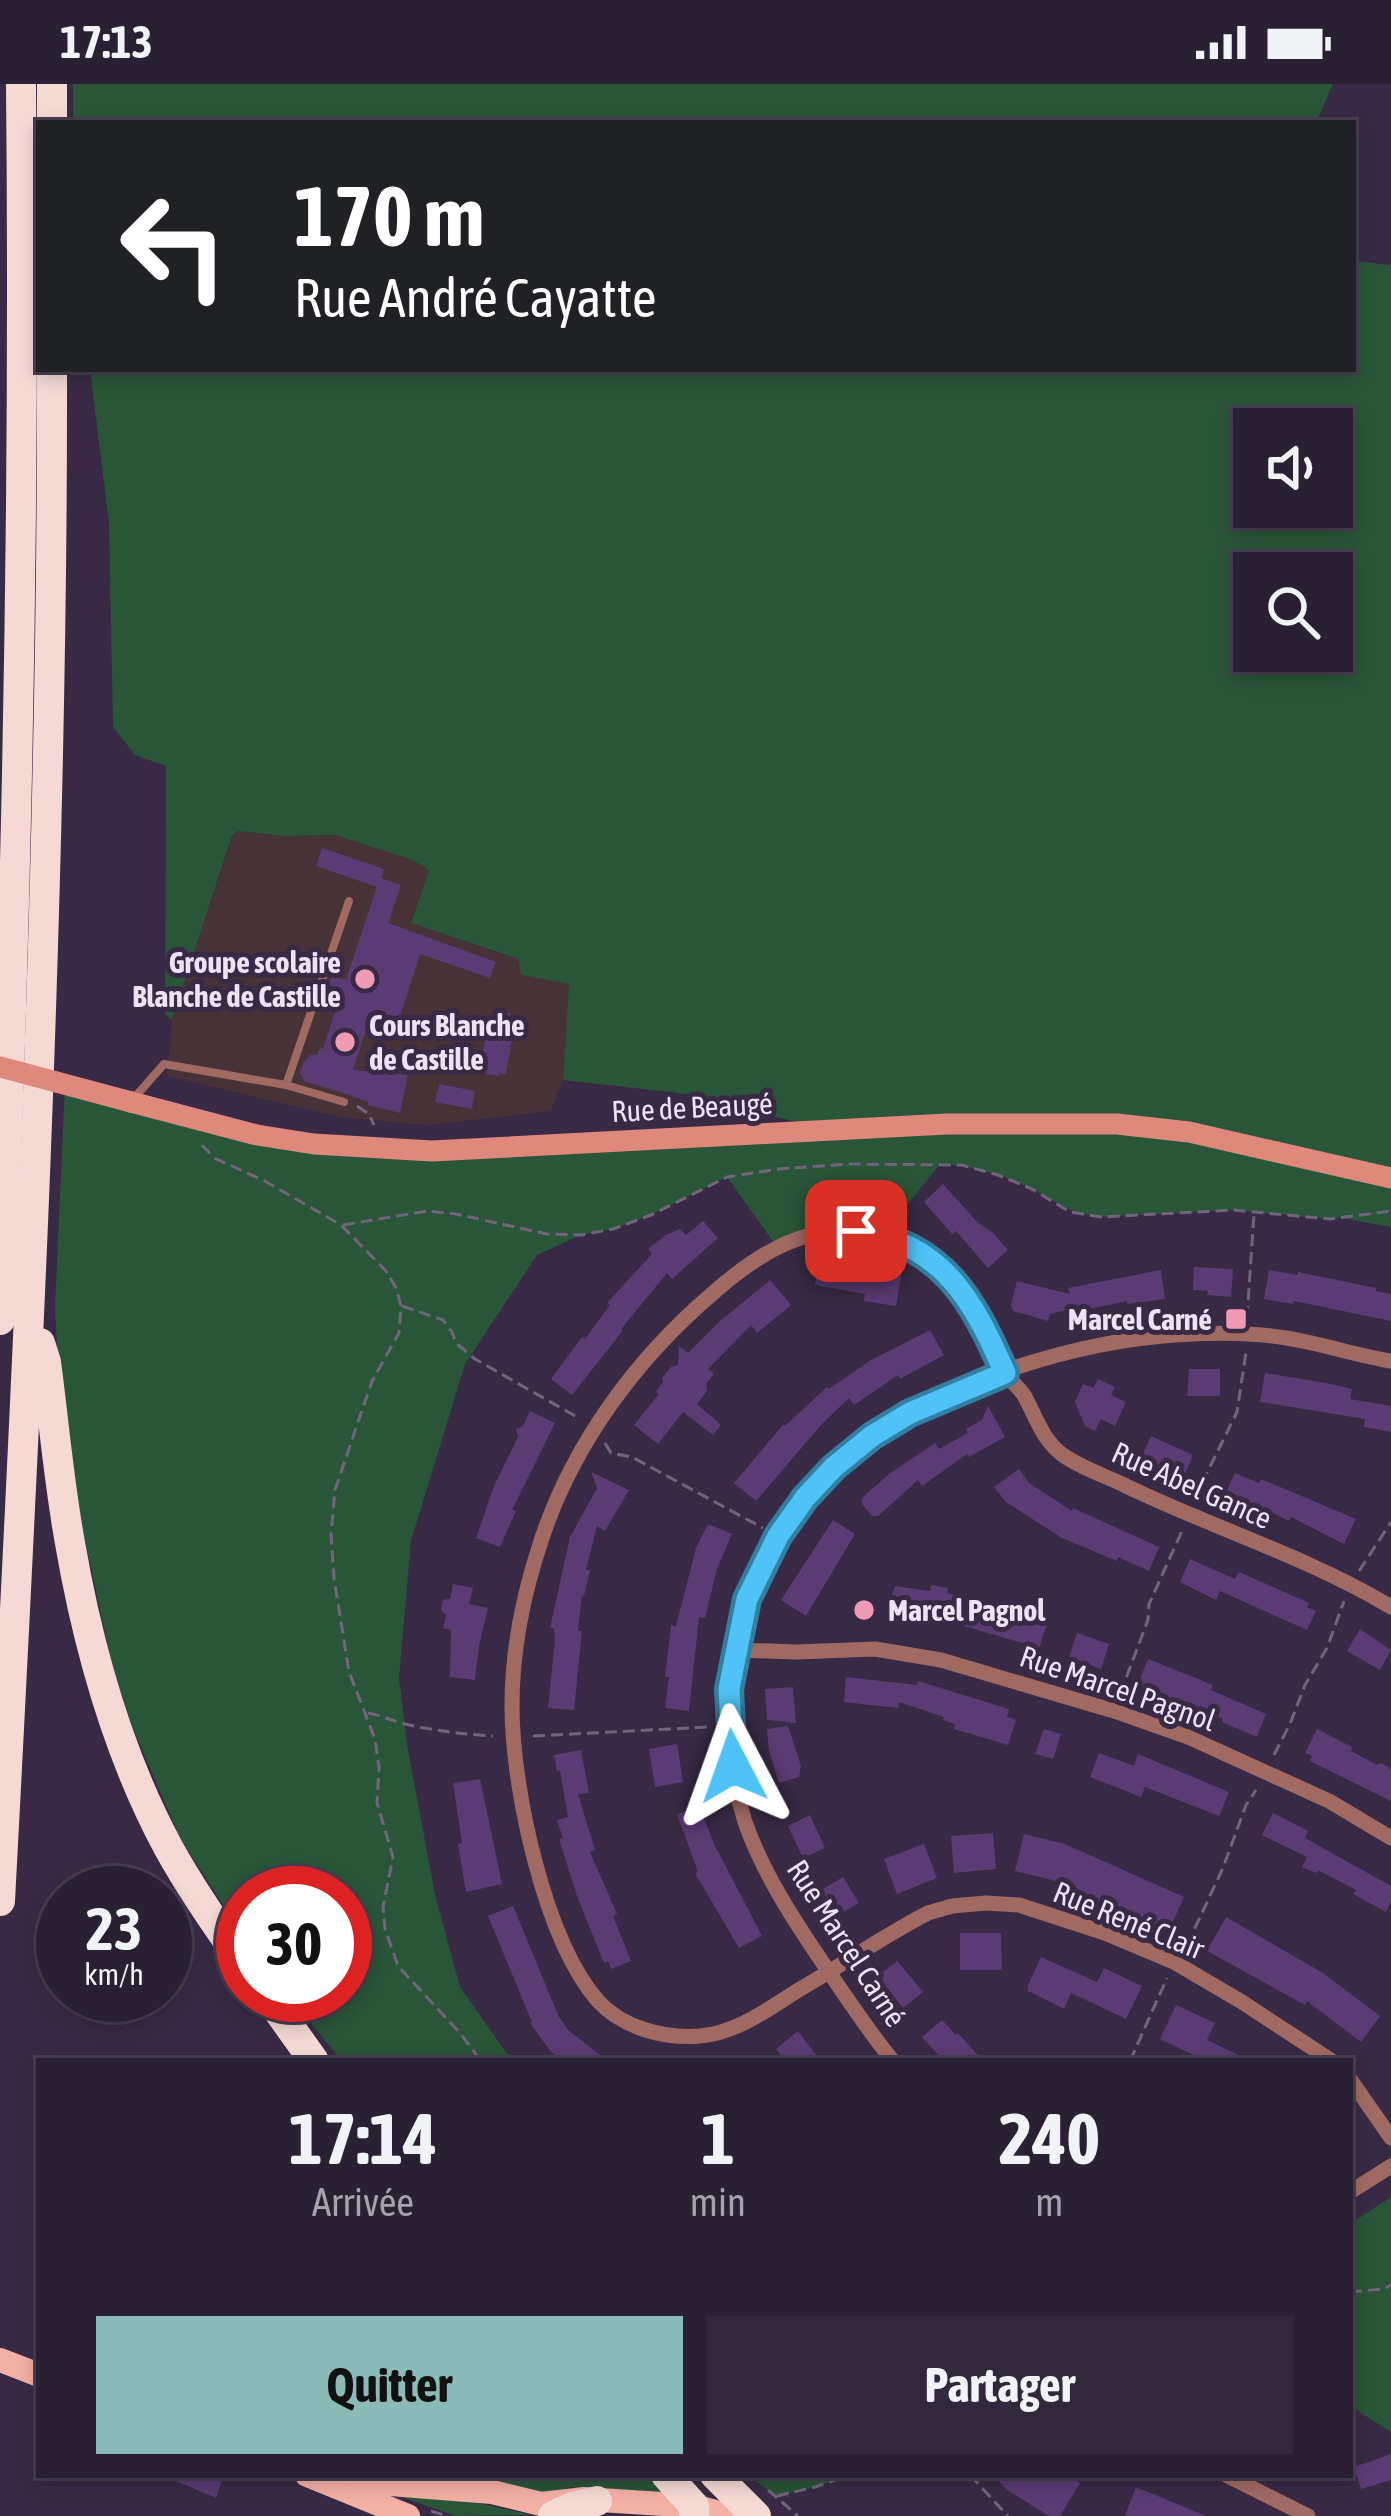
<!DOCTYPE html>
<html lang="fr">
<meta charset="utf-8">
<style>
:root{--surface:#2a2033;--page:#32283b;--text:#f1f3f6;--muted:#a5a3ac;--line:#463e4e;--accent:#8bbbb9}
body{margin:0;font-family:"Asap Condensed",sans-serif;background:var(--page);color:var(--text);height:100vh;display:flex;flex-direction:column;font-size:45px;white-space:nowrap}
*{box-sizing:border-box;margin:0}
p{font-size:39px;color:var(--muted)}
.icon{flex:none;width:66px;height:66px;fill:none;stroke:currentColor;stroke-width:2;stroke-linecap:round;stroke-linejoin:round}
.map{position:relative;flex:1;overflow:hidden}
.side{position:absolute;left:36px;top:1974px;width:1317px;height:420px;display:flex;flex-direction:column;background:var(--surface);border-radius:0px;box-shadow:0 6px 18px #0003,0 0 0 3px var(--line)}
.side>*{flex:none}
.guide{position:absolute;left:36px;top:36px;width:1320px;height:252px;border-radius:0px;box-shadow:0 6px 18px #0003,0 0 0 3px var(--line);background:#202124;color:#fff;overflow:hidden}
.tools{position:absolute;left:1233px;top:324px;display:grid;gap:24px}
.tools a{display:grid;place-items:center;width:120px;height:120px;border-radius:0px;background:var(--surface);box-shadow:0 6px 18px #0003,0 0 0 3px var(--line);font-size:60px}
.speed{position:absolute;left:36px;top:1782px;display:flex;gap:24px;font-size:60px;font-weight:700;text-align:center}
.speed>*{display:grid;place-content:center;width:156px;height:156px;border-radius:50%;background:var(--surface);box-shadow:0 6px 18px #0003,0 0 0 3px var(--line);line-height:1}
.speed small{font-size:30px;font-weight:400}
.speed .limit{border:18px solid #d22;background:#fff;color:#111}
.pin{position:absolute;display:grid;place-items:center;width:102px;height:102px;color:#fff;margin:-51px;border-radius:24px;box-shadow:0 6px 18px #0006}
.me{position:absolute;width:132px;margin:-66px;rotate:356deg;stroke-linejoin:round;filter:drop-shadow(0 0 9px #0008)}
.turn{display:flex;align-items:center;gap:42px;height:252px;padding:0 60px;font-size:54px}
.turn .icon{width:156px;height:156px;stroke-width:2.5}
.turn b{display:block;font-size:84px;line-height:102px}
.eta{display:flex;justify-content:space-evenly;align-items:center;height:204px;text-align:center}
.eta b{font-size:72px;font-weight:700;line-height:84px}
.button{display:flex;gap:24px;margin-top:auto;padding:24px 60px}
.button a{flex:1;height:138px;border-radius:0px;background:var(--accent);color:#111;font-size:48px;font-weight:700;line-height:138px;text-align:center}
.button a+a{background:var(--page);color:var(--text)}
.status{display:flex;justify-content:space-between;align-items:center;height:84px;padding:0 60px;background:var(--surface);direction:ltr}
.status svg{height:33px;fill:currentColor}
.map>svg:first-child{display:block}
</style>
<div class="status"><b>17:13</b><svg viewBox="0 0 49 12"><path d="M0 12V9h3v3zM5 12V6h3v6zM10 12V3h3v9zM15 12V0h3v12zM26 1h20v11H26zM47 4h2v5h-2z"/></svg></div>
<div class="map">
<svg width="1391" height="2432" viewBox="0 0 1391 2432">
<rect width="100%" height="100%" fill="#382a44"/>
<polygon fill="#463237" points="238,747 282,752 335,751 412,776 429,786 412,839 519,876 521,891 570,900 563,996 551,1027 427,1041 340,1033 167,992 172,936 232,753"/>
<g fill="#295538" fill-rule="evenodd">
<polygon points="73,0 1333,0 1316,39 73,39"/>
<path d="M 1353,177 L 1391,181 L 1391,1143 L 1342,1134 L 1317,1134 L 1233,1126 L 1101,1133 C 1063,1128 1062,1119 1032,1105 C 1003,1091 972,1081 940,1080 L 882,1152 L 857,1147 L 777,1163 L 727,1093 L 651,1131 L 613,1145 L 581,1151 L 537,1171 L 465,1280 L 411,1457 L 399,1594 L 407,1660 L 435,1811 L 460,1903 L 512,1977 L 342,1977 L 288,1911 L 345,1911 L 345,1809 L 243,1809 L 243,1852 L 180,1754 L 134,1647 L 113,1585 L 71,1392 L 59,1307 L 55,1224 L 65,1001 L 198,1036 L 378,1065 L 820,1044 L 687,1010 L 563,996 L 569,900 L 521,891 L 518,875 L 411,839 L 429,786 L 412,776 L 335,751 L 282,752 L 238,747 L 232,752 L 172,936 L 165,930 L 166,682 L 135,671 L 113,643 L 109,438 L 90,285 L 1353,285 ZM 1254,345 L 1332,345 L 1332,423 L 1254,423 ZM 1254,489 L 1332,489 L 1332,567 L 1254,567 Z"/>
<polygon points="1391,2113 1391,2348 1350,2322 1350,2140"/>
<polygon points="452,2391 649,2391 671,2410 570,2403 544,2411 485,2393"/>
<polygon points="747,2391 849,2391 815,2403 777,2412"/>
<polygon points="396,2411 477,2419 532,2431 456,2432"/>
</g>
<g fill="#5a3b74">
<polygon points="322,764 384,785 381,794 401,801 388,839 496,878 490,894 420,870 398,939 371,931 353,986 408,991 400,1029 368,1021 368,1018 346,1010 304,997 300,988 304,978 310,971 317,971 320,964 323,965 340,913 327,908 332,892 346,896 377,803 316,782"/>
<polygon points="495,926 511,929 507,949 513,950 506,990 499,989 499,992 479,989 488,942 492,943"/>
<polygon points="439,1000 475,1007 472,1025 435,1018"/>
<polygon points="943,1100 978,1139 992,1148 1008,1166 988,1184 956,1147 952,1150 924,1118"/>
<polygon points="703,1137 718,1154 672,1195 667,1189 621,1245 623,1246 613,1259 572,1311 551,1295 582,1253 585,1255 610,1221 607,1219 652,1170 648,1165 666,1151 680,1145 686,1151"/>
<polygon points="819,1176 860,1183 859,1190 884,1194 890,1190 901,1192 896,1222 864,1217 865,1210 815,1201"/>
<polygon points="1194,1183 1233,1185 1231,1213 1207,1211 1208,1207 1193,1206"/>
<polygon points="1161,1186 1165,1215 1137,1219 1127,1220 1127,1217 1084,1226 1083,1222 1050,1230 1048,1237 1013,1227 1011,1221 1017,1197 1070,1210 1068,1204"/>
<polygon points="1269,1186 1298,1191 1298,1188 1376,1204 1376,1207 1391,1210 1391,1237 1294,1217 1293,1220 1264,1215"/>
<polygon points="770,1196 791,1221 757,1249 751,1241 708,1285 714,1290 706,1300 707,1307 697,1320 721,1341 713,1351 683,1328 658,1360 634,1341 659,1310 656,1307 663,1298 662,1294 671,1283 678,1281 679,1262 688,1269 719,1238"/>
<polygon points="930,1246 944,1271 900,1295 898,1291 854,1321 849,1314 822,1340 756,1417 734,1399 783,1341 785,1342 827,1303 829,1305 871,1276"/>
<polygon points="1189,1285 1220,1285 1220,1312 1187,1312"/>
<polygon points="1265,1289 1331,1300 1352,1305 1350,1315 1391,1322 1391,1348 1364,1343 1365,1335 1260,1318"/>
<polygon points="1098,1295 1115,1303 1111,1311 1126,1318 1115,1342 1101,1335 1095,1347 1085,1342 1075,1318 1083,1300 1093,1304"/>
<polygon points="988,1322 1005,1353 969,1373 967,1370 922,1402 918,1396 878,1432 872,1432 862,1420 862,1414 889,1390 935,1359 939,1365 968,1349 966,1345 982,1336"/>
<polygon points="530,1327 555,1339 512,1426 516,1427 500,1463 476,1454 494,1402 518,1353 516,1345 523,1342"/>
<polygon points="1151,1352 1193,1371 1183,1395 1140,1376"/>
<polygon points="1019,1385 1029,1399 1072,1427 1073,1424 1159,1463 1149,1487 1118,1473 1117,1477 1062,1454 1006,1418 994,1403"/>
<polygon points="591,1388 629,1406 605,1447 597,1442 586,1486 590,1486 584,1512 582,1511 578,1547 582,1547 574,1626 548,1624 555,1555 554,1544 550,1544 570,1453 597,1404"/>
<polygon points="1235,1389 1259,1399 1261,1395 1356,1435 1344,1460 1291,1433 1289,1437 1261,1423 1250,1421 1249,1423 1224,1412"/>
<polygon points="833,1436 855,1450 806,1532 781,1516"/>
<polygon points="708,1440 732,1450 717,1485 705,1534 699,1533 689,1627 665,1624 669,1593 665,1593 671,1541 676,1542 696,1464"/>
<polygon points="1190,1475 1235,1495 1239,1488 1309,1519 1307,1523 1316,1527 1307,1546 1220,1507 1216,1516 1180,1498"/>
<polygon points="453,1500 473,1504 469,1520 488,1524 479,1562 475,1596 450,1593 451,1546 443,1544 446,1531 441,1526 443,1516 450,1515"/>
<polygon points="931,1501 948,1504 947,1509 1048,1537 1039,1564 964,1542 965,1540 885,1530 895,1502 930,1507"/>
<polygon points="1360,1545 1391,1566 1380,1586 1347,1567"/>
<polygon points="1077,1549 1109,1560 1101,1585 1069,1573"/>
<polygon points="1148,1575 1213,1601 1211,1606 1266,1630 1257,1653 1222,1638 1223,1635 1195,1622 1194,1625 1138,1600"/>
<polygon points="846,1593 917,1601 918,1597 1009,1625 1007,1633 1016,1636 1008,1661 954,1645 955,1640 943,1636 944,1633 899,1618 898,1624 844,1618"/>
<polygon points="793,1603 796,1639 767,1636 765,1605"/>
<polygon points="788,1642 801,1682 799,1693 779,1699 769,1667 767,1645"/>
<polygon points="1044,1645 1061,1650 1053,1675 1035,1670"/>
<polygon points="1317,1645 1352,1663 1351,1667 1377,1681 1381,1679 1391,1685 1391,1717 1310,1677 1312,1672 1305,1669"/>
<polygon points="677,1660 683,1698 655,1703 649,1665"/>
<polygon points="581,1666 589,1709 578,1710 595,1766 590,1768 617,1830 613,1832 631,1877 611,1885 608,1877 604,1879 577,1812 559,1755 563,1754 557,1736 568,1733 560,1686 557,1687 554,1671"/>
<polygon points="1099,1669 1134,1682 1138,1670 1229,1708 1219,1732 1145,1703 1141,1713 1090,1693"/>
<polygon points="480,1695 502,1800 466,1808 458,1760 462,1759 453,1699"/>
<polygon points="699,1722 714,1760 762,1852 739,1864 695,1789 698,1788 677,1730"/>
<polygon points="1273,1729 1308,1747 1305,1754 1391,1802 1391,1818 1386,1828 1353,1810 1356,1806 1318,1786 1316,1789 1302,1783 1307,1773 1262,1751"/>
<polygon points="810,1731 825,1764 803,1774 788,1742"/>
<polygon points="993,1749 996,1785 954,1789 951,1752"/>
<polygon points="1024,1750 1065,1760 1184,1813 1169,1846 1074,1806 1076,1802 1015,1787"/>
<polygon points="924,1760 937,1794 897,1810 884,1775"/>
<polygon points="843,1793 859,1819 837,1832 821,1806"/>
<polygon points="513,1822 559,1933 568,1946 608,1977 562,1977 550,1967 530,1939 532,1938 488,1832"/>
<polygon points="1226,1833 1323,1889 1380,1932 1361,1958 1307,1917 1305,1921 1207,1867"/>
<polygon points="960,1849 1001,1849 1002,1886 960,1886"/>
<polygon points="1041,1873 1097,1898 1104,1884 1142,1902 1126,1935 1071,1909 1064,1925 1028,1907 1028,1901"/>
<polygon points="897,1877 923,1908 903,1924 878,1892"/>
<polygon points="1176,1921 1215,1939 1207,1956 1251,1977 1206,1977 1160,1955"/>
<polygon points="942,1936 956,1951 958,1949 983,1977 944,1977 922,1953"/>
<polygon points="798,1947 810,1963 821,1977 786,1977 776,1965"/>
<polygon points="1391,2370 1391,2396 1361,2405 1354,2383"/>
<polygon points="162,2391 224,2391 216,2414"/>
<polygon points="993,2391 1068,2391 1080,2399 1060,2432 1049,2432 1007,2406"/>
<polygon points="1136,2403 1206,2432 1125,2432"/>
</g>
<g fill="none" stroke-linecap="round" stroke-linejoin="round">
<g stroke="#71657c" stroke-width="3" stroke-dasharray="12 6" stroke-linecap="butt">
<polyline points="357,1022 369,1030 374,1041"/>
<polyline points="202,1061 214,1074 263,1096 341,1141 386,1187 396,1204 401,1222 399,1249 372,1297 335,1406 331,1450 334,1494 349,1588 375,1655 379,1683 377,1719 393,1773 383,1823 385,1845 398,1882 460,1949 481,1977"/>
<polyline points="343,1141 427,1127 456,1130 547,1150 581,1151 613,1145 651,1131 727,1093 779,1085 848,1080 962,1081 998,1091 1032,1105 1070,1128 1101,1133 1233,1126 1330,1135 1391,1127"/>
<polyline points="402,1222 443,1236 452,1248 456,1259 475,1275 577,1333"/>
<polyline points="1247,1234 1254,1130"/>
<polyline points="605,1359 611,1369 632,1373 763,1444"/>
<polyline points="1197,1416 1200,1403 1237,1328 1246,1268"/>
<polyline points="1359,1487 1391,1438"/>
<polyline points="1120,1610 1148,1536 1149,1520 1182,1447"/>
<path d="M 368,1629 C 381,1631 392,1637 405,1640 C 435,1647 463,1650 493,1652"/>
<polyline points="533,1652 709,1643"/>
<polyline points="1274,1671 1290,1640 1305,1601 1327,1564 1344,1517"/>
<polyline points="1187,1861 1223,1784 1246,1721 1256,1706"/>
<polyline points="1130,1977 1167,1894"/>
<polyline points="1350,2208 1383,2205 1391,2201"/>
<polyline points="970,2391 1008,2432"/>
<polyline points="768,2406 798,2432"/>
<polyline points="777,2412 815,2403 849,2391"/>
<polyline points="431,2427 447,2432"/>
</g>
<g stroke="#a06a62" stroke-width="8">
<polyline points="286,1001 349,817"/>
<polyline points="135,1013 164,980 286,1001 344,1018"/>
</g>
<g stroke="#a06a62" stroke-width="15">
<polyline points="737,1566 796,1568 875,1565 941,1576 1114,1627 1188,1653 1329,1717 1391,1754"/>
<path d="M 893,1977 C 870,1949 850,1919 829,1888 C 797,1841 764,1792 745,1738 C 727,1682 725,1624 737,1567 C 744,1534 750,1502 766,1472 C 792,1424 830,1380 875,1350 C 958,1295 1075,1258 1175,1251 C 1217,1248 1261,1248 1302,1257 C 1332,1263 1361,1272 1391,1277"/>
<path d="M 1332,1977 L 1242,1918 L 1174,1878 L 1105,1849 L 1019,1821 L 986,1819 L 952,1822 L 928,1829 C 887,1850 848,1877 807,1901 C 774,1920 740,1949 700,1952 C 664,1955 623,1944 598,1917 C 544,1855 512,1703 512,1622 C 512,1566 524,1507 542,1454 C 574,1359 636,1275 712,1210 C 758,1169 810,1136 875,1150 C 924,1160 964,1199 985,1244 C 992,1259 997,1276 1006,1290 C 1011,1298 1020,1304 1025,1313 C 1036,1333 1043,1357 1063,1371 C 1081,1384 1106,1392 1126,1402 C 1213,1444 1308,1473 1391,1523"/>
<polyline points="1350,1995 1391,2054"/>
<polyline points="1350,2108 1391,2082"/>
<polyline points="1226,2391 1308,2432"/>
</g>
<polyline stroke="#de897c" stroke-width="21" points="131,1018 257,1051 314,1060 432,1067 947,1040 1117,1040 1189,1048 1391,1094"/>
<g stroke="#f3b0a5" stroke-width="24">
<polyline points="0,2276 39,2291"/>
<polyline points="307,2391 408,2432"/>
<polyline points="352,2391 390,2400 492,2408 541,2420 584,2415 694,2422 731,2432"/>
</g>
<g stroke="#f4d9d4" stroke-width="30">
<polyline points="52,0 52,39"/>
<path d="M 0,1236 C 17,824 25,412 21,0"/>
<path d="M 40,1259 L 46,1278 C 54,1339 59,1399 70,1459 C 88,1563 118,1670 168,1763 C 190,1803 216,1841 243,1878"/>
<path d="M 0,1817 C 27,1307 53,796 52,285"/>
<polyline points="267,1911 314,1977"/>
<polyline points="666,2391 694,2422 694,2432"/>
<polyline points="715,2391 756,2432"/>
<polyline points="553,2432 572,2423 597,2417"/>
</g>
<polyline stroke="#de897c" stroke-width="21" points="0,983 131,1018"/>
</g>
<g fill="none" stroke-linecap="round" stroke-linejoin="round">
<g stroke="#337fa1" stroke-width="30">
<path id="route" d="M 733,1682 L 729,1605 L 747,1515 L 778,1452 L 805,1414 L 834,1383 L 872,1352 L 910,1329 L 1005,1289 C 973,1216 943,1159 856,1147"/>
</g>
<use href="#route" stroke="#4fc3f7" stroke-width="21"/>
</g>
<g fill="#f19ab3" stroke="#382a44" stroke-width="4.5">
<circle cx="365" cy="895" r="12"/>
<circle cx="345" cy="958" r="12"/>
<rect x="1224" y="1223" width="24" height="24" rx="6"/>
<circle cx="864" cy="1526" r="12"/>
</g>
<g text-anchor="middle" dominant-baseline="central" stroke-width="10" stroke-linejoin="round" paint-order="stroke">
<g font-size="30" font-weight="bold" fill="#ece4f5" stroke="#382a44" text-anchor="end">
<text x="341" y="878">Groupe scolaire<tspan x="341" dy="34">Blanche de Castille</tspan></text>
<text x="369" y="941" text-anchor="start">Cours Blanche<tspan x="369" dy="34">de Castille</tspan></text>
<text x="1212" y="1235">Marcel Carné</text>
<text x="888" y="1526" text-anchor="start">Marcel Pagnol</text>
</g>
<g font-size="30" fill="#ece4f5" stroke="#382a44">
<text transform="translate(692 1023) rotate(-3)">Rue de Beaugé</text>
<text transform="translate(1192 1401) rotate(24)">Rue Abel Gance</text>
<text transform="translate(1118 1604) rotate(19)">Rue Marcel Pagnol</text>
<text transform="translate(1129 1836) rotate(22)">Rue René Clair</text>
<text transform="translate(847 1859) rotate(57)">Rue Marcel Carné</text>
</g>
</g>
</svg>
<div class="tools">
<a><svg class="icon" aria-label="sound" viewBox="0 0 24 24"><path d="M4 9h4l5-4v14l-5-4H4zM17 9q2 3 0 6"/></svg></a>
<a><svg class="icon" aria-label="search" viewBox="0 0 24 24"><circle cx="10" cy="10" r="6"/><path d="M15 15l6 6"/></svg></a>
</div>
<div class="speed"><div>23<small>km/h</small></div><div class="limit">30</div></div>
<div class="pin" style="left:856px;top:1147px;background:#d93025"><svg class="icon" aria-label="arrive" viewBox="0 0 24 24"><path d="M6 21V4h12l-3 4 3 4H6"/></svg></div>
<svg class="me" style="left:733px;top:1682px" viewBox="-20 -20 40 40"><path d="M0-17L14 15 0 8-14 15z" fill="#4fc3f7" stroke="#fff" stroke-width="4"/></svg>
<div class="guide">
<div class="turn"><svg class="icon" aria-label="left" viewBox="0 0 24 24"><path d="M17 20v-9H6M10 6l-5 5 5 5"/></svg><div><b>170 m</b>Rue André Cayatte</div></div>
</div>
<section class="side">
<div class="eta">
<div><b>17:14</b><p>Arrivée</p></div>
<div><b>1</b><p>min</p></div>
<div><b>240</b><p>m</p></div>
</div>
<div class="button"><a>Quitter</a><a>Partager</a></div>
</section>
</div>
